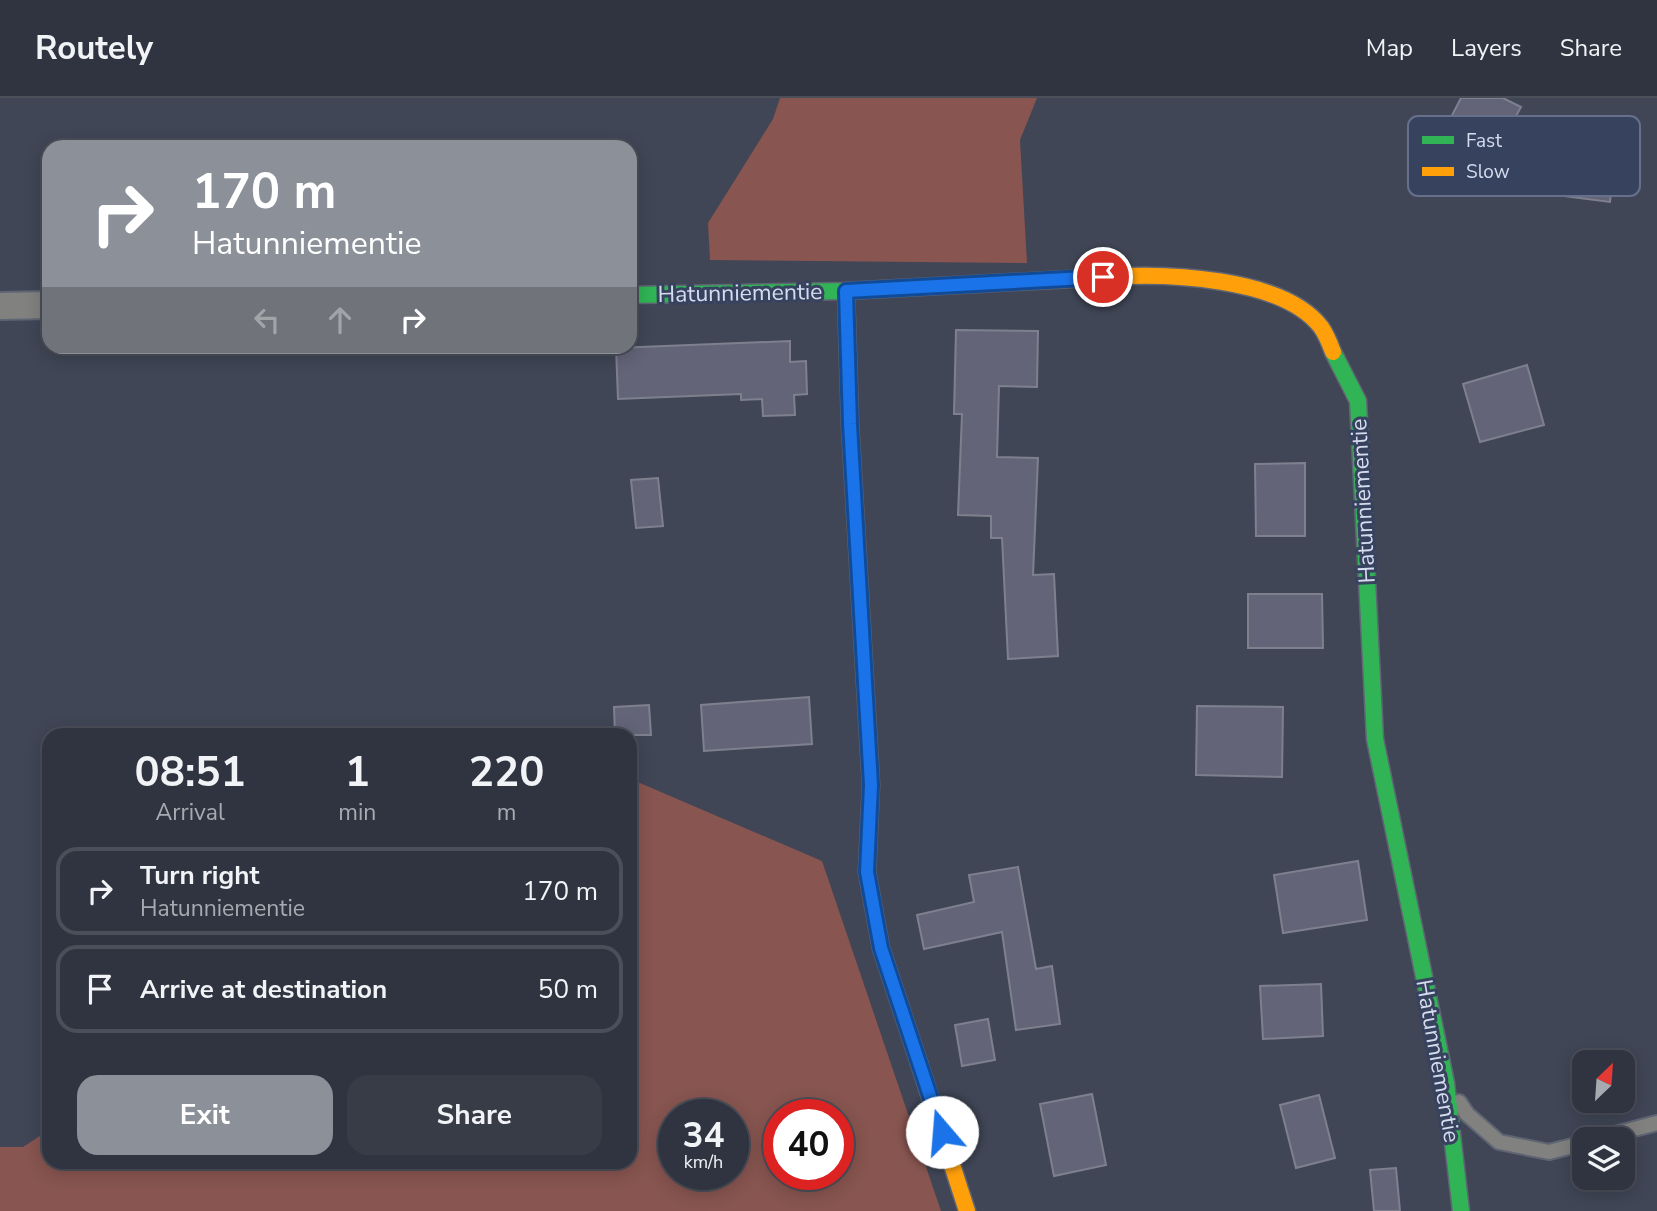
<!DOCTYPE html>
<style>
:root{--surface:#303440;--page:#383c47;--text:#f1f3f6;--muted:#a8aab1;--line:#4b4f59;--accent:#8c9099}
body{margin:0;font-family:"Nunito Sans",sans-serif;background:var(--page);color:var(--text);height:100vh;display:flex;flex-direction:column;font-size:26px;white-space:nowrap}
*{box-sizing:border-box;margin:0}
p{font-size:23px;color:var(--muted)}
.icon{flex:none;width:38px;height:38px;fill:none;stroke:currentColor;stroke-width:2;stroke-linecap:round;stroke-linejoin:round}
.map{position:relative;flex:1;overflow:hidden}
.side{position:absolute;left:42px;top:630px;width:595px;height:441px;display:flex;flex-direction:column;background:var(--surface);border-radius:21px;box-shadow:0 4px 18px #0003,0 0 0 2px var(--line)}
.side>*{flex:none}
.guide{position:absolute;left:42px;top:42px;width:595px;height:214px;border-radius:21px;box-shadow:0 4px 18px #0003,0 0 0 2px var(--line);background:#8c9099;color:#fff;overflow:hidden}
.needle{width:46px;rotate:25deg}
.tools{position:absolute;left:1572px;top:952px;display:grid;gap:14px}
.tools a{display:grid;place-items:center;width:63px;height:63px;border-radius:14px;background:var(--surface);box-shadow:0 4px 18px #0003,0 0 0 2px var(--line);font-size:35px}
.speed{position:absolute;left:658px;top:1001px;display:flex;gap:14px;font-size:35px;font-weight:700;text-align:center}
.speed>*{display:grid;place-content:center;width:91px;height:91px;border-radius:50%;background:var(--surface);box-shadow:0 4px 18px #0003,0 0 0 2px var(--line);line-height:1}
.speed small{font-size:18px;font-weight:400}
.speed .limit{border:10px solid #d22;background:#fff;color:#111}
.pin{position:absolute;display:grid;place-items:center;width:60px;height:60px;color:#fff;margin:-30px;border:4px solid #fff;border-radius:50%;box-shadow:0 2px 7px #0007}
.me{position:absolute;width:77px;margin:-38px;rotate:342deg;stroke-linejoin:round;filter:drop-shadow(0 0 5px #0008)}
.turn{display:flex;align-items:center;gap:24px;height:147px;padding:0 35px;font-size:32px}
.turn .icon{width:91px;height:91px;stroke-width:2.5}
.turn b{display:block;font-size:49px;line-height:60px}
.lanes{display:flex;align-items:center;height:66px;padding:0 35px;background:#0003;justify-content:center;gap:35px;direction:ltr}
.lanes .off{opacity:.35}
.eta{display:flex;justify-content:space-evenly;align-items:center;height:119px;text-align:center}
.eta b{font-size:42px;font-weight:700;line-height:49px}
.cta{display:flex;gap:14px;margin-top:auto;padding:14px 35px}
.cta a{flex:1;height:80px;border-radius:21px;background:var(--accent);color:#fff;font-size:28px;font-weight:700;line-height:80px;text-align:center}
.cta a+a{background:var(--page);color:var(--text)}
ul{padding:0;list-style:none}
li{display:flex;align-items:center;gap:21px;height:88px;margin:0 14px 10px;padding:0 21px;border:4px solid var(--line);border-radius:21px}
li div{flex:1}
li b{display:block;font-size:26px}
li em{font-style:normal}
header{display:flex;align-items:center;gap:42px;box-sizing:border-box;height:98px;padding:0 35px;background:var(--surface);border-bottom:2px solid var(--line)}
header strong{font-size:33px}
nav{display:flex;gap:38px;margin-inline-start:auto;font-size:24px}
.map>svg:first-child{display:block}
</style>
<header>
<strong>Routely</strong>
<nav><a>Map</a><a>Layers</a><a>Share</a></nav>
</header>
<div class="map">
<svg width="1657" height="1113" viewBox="0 0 1657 1113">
<rect width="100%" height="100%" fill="#404656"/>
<g fill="#885550" fill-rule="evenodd">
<polygon points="780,0 1037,0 1020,42 1027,165 710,162 708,125 773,21"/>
<path d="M 640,685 L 822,763 L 941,1113 L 0,1113 L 0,1049 L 23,1049 L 49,1032 L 49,1064 L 630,1064 L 630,688 ZM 674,1017 L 733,1017 L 733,1076 L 674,1076 ZM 779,1017 L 838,1017 L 838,1076 L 779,1076 Z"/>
</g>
<g fill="#646479" stroke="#7e808e" stroke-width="2">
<polygon points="1461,0 1503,0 1521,9 1499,49 1449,23"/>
<polygon points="1567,69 1613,75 1610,104 1563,98"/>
<polygon points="956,232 1038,233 1037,289 999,288 997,359 1038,360 1033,477 1054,476 1058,558 1008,561 1002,440 991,440 991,418 958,417 962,316 954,316"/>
<polygon points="790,243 790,264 806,263 807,296 794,297 795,317 763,318 762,301 741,302 741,296 618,301 616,250"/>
<polygon points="1527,267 1544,327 1480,344 1463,286"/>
<polygon points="1305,365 1305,438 1256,438 1255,366"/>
<polygon points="658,380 663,428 636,430 631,382"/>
<polygon points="1248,496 1322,496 1323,550 1248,550"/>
<polygon points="809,599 812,646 704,653 701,607"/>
<polygon points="649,607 651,637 615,637 614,609"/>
<polygon points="1197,608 1283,609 1282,679 1196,677"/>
<polygon points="1358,763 1367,822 1283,835 1274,777"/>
<polygon points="1018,769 1036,871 1052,868 1060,926 1016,932 1002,834 924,851 917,817 974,804 969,777"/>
<polygon points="1321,886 1323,938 1263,941 1260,888"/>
<polygon points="988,921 995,962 962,968 955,927"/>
<polygon points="1092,996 1106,1067 1054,1078 1040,1006"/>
<polygon points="1319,997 1335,1060 1296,1070 1280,1007"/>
<polygon points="1396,1070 1400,1113 1374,1113 1370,1072"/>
</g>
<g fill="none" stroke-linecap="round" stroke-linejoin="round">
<g stroke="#5f6573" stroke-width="18">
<g id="lane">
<polyline points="1459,1004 1467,1016 1499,1044 1549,1054 1584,1045"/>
<polyline points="1596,1041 1657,1025"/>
</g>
</g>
<g stroke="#5f6573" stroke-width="30">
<polyline id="street" points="0,208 49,207"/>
</g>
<g stroke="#5f6573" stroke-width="19">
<g id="fast">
<polyline points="846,193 850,326 871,687 867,774 881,850 919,965"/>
<polyline points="630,197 846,193 1108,179"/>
<polyline points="1333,254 1358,303 1375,641 1446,985 1461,1113"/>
</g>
</g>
<g stroke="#5f6573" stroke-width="19">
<g id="slow">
<path d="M 1108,179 C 1165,175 1283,179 1321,229 C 1326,236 1330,246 1333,254"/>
<polyline points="919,965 967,1113"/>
</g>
</g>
<use href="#lane" stroke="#81817f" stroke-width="14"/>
<use href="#street" stroke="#81817f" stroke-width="26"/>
<use href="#fast" stroke="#30b455" stroke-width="16"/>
<use href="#slow" stroke="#ff9f0a" stroke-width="16"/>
</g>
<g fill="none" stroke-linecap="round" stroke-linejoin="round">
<g stroke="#114b97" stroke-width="18">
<polyline id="route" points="942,1034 881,850 867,774 871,687 850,326 846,193 1103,179"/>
</g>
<use href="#route" stroke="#1a73e8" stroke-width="12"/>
</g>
<g text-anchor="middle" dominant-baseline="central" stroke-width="6" stroke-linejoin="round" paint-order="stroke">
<g font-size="23" fill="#d5dcee" stroke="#37425f">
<text transform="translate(740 195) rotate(-1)">Hatunniementie</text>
<text transform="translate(1363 403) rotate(-93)">Hatunniementie</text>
<text transform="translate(1438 963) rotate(80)">Hatunniementie</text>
</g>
</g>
<rect x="1408" y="18" width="232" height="80" rx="10" fill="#37425f" stroke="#66708a" stroke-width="2"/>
<rect x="1422" y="38" width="32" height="8" fill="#30b455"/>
<rect x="1422" y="69" width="32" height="9" fill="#ff9f0a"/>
<g font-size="19" fill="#d5dcee">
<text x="1466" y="49">Fast</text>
<text x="1466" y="80">Slow</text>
</g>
</svg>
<div class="tools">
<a><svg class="needle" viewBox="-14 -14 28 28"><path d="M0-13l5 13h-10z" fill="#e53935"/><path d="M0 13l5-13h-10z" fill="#a8aab1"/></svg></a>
<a><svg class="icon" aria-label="layers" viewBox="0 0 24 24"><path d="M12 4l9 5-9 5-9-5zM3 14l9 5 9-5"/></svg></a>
</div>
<div class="speed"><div>34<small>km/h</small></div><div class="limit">40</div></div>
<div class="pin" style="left:1103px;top:179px;background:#d93025"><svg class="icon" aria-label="arrive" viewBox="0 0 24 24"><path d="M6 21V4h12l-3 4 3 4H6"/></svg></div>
<svg class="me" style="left:942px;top:1034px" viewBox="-20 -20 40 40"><circle r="19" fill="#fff"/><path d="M0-13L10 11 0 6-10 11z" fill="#1a73e8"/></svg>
<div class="guide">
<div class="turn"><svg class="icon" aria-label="right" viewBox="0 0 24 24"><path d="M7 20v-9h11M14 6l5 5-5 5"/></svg><div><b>170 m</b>Hatunniementie</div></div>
<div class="lanes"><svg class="icon off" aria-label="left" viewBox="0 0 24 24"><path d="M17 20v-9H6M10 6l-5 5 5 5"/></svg><svg class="icon off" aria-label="ahead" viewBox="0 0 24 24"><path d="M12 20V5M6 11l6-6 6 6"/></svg><svg class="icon" aria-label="right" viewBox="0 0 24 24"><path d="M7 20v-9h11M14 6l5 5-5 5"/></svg></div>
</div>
<section class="side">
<div class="eta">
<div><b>08:51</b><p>Arrival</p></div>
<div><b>1</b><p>min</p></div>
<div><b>220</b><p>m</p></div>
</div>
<ul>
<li><svg class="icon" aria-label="right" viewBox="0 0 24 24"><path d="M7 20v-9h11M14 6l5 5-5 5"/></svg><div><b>Turn right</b><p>Hatunniementie</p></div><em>170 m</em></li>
<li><svg class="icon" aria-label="arrive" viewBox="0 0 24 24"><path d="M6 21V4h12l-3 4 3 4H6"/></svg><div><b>Arrive at destination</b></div><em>50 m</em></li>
</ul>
<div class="cta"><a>Exit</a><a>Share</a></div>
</section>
</div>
